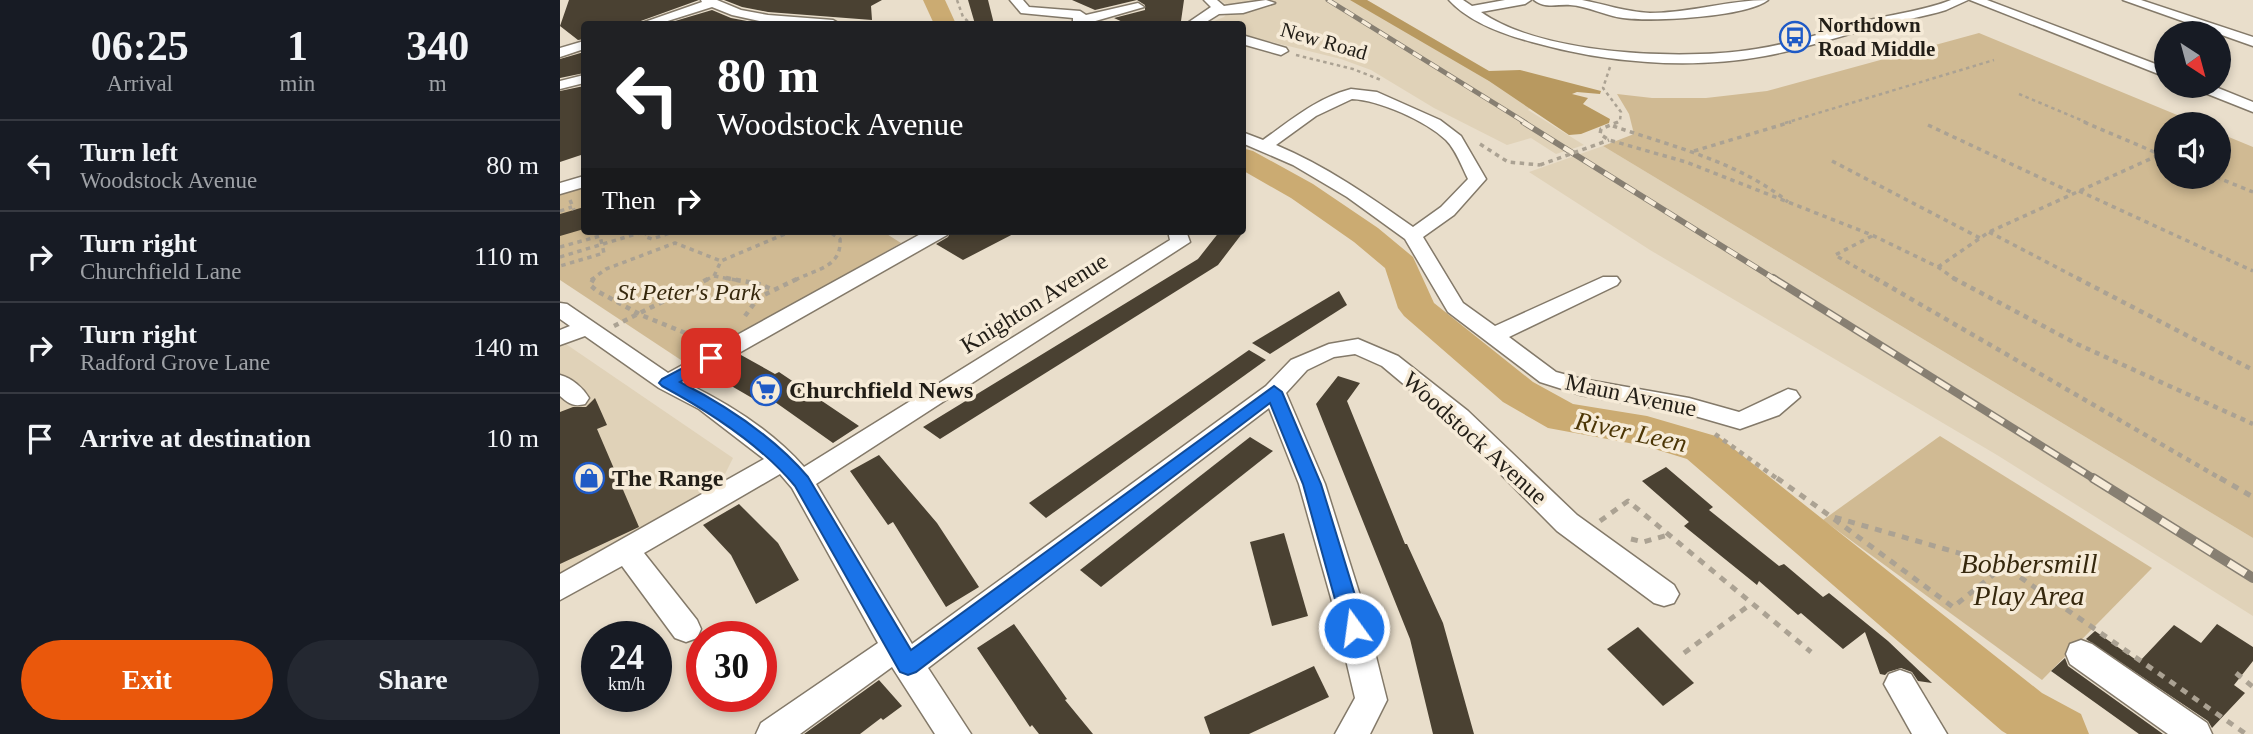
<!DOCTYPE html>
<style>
:root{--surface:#171b24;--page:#242831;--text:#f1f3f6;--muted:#9ea1a6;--line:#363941;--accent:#ea580c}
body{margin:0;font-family:"Times New Roman",serif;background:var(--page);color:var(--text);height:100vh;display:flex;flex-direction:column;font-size:26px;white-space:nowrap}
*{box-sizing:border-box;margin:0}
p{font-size:23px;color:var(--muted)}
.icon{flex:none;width:38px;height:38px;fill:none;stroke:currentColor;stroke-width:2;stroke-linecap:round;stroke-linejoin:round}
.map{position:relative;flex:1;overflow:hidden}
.side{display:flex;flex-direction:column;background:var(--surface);width:560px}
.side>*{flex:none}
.hud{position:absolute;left:21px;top:21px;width:665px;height:214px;border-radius:7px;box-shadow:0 4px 10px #0003;background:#202124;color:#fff;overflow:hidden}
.needle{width:46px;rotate:144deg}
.buttons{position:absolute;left:1594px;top:21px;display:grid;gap:14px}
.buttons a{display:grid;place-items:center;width:77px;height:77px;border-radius:50%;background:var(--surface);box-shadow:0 4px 10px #0003;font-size:35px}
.speed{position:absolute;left:21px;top:621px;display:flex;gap:14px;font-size:35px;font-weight:700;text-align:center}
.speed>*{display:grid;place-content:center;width:91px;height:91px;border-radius:50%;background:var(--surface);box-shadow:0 4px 10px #0003;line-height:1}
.speed small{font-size:18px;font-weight:400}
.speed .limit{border:10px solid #d22;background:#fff;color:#111}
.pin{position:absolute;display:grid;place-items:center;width:60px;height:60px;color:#fff;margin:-30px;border-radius:14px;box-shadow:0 4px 10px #0006}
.me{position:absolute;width:77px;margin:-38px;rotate:346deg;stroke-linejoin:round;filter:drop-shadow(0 0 5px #0008)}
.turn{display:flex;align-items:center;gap:24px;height:147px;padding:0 21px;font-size:32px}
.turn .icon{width:91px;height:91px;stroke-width:2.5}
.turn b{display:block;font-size:49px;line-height:60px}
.then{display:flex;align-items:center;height:66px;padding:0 21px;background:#0003;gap:14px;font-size:26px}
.eta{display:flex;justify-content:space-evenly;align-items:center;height:119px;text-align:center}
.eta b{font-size:42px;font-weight:800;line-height:49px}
.button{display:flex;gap:14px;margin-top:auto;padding:14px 21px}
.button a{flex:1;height:80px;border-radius:42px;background:var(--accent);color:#fff;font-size:28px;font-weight:800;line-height:80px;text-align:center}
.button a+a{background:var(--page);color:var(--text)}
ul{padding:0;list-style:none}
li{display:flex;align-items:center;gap:21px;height:91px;padding:0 21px;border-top:2px solid var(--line)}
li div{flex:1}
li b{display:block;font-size:26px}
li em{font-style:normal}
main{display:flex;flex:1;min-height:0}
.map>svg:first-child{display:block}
</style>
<main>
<section class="side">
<div class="eta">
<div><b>06:25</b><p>Arrival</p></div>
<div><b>1</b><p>min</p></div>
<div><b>340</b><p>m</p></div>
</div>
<ul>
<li><svg class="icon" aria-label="left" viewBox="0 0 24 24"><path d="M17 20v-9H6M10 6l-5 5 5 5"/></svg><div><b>Turn left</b><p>Woodstock Avenue</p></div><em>80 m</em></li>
<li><svg class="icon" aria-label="right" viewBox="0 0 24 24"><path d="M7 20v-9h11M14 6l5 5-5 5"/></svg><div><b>Turn right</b><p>Churchfield Lane</p></div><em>110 m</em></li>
<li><svg class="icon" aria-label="right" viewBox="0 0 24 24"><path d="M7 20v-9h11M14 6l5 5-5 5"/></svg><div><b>Turn right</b><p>Radford Grove Lane</p></div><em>140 m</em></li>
<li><svg class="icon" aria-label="arrive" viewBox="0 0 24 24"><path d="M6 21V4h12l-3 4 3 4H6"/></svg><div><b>Arrive at destination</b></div><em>10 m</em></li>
</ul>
<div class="button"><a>Exit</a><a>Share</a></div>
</section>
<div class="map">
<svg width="1693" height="734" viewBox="0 0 1693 734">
<rect width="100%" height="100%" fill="#e9decb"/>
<g fill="#e0d2b8">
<polygon points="660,0 807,0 979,100 968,110 1024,145 996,154 971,138 947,145 874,108 811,70 781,59 683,35 682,24 657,24 652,22 664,17 672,8"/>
<polygon points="1043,146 1693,538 1693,616 1437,455 1090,250 969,172"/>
<polygon points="0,340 173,458 163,478 150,489 0,574"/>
</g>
<g fill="#d0ba93">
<polygon points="1419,33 1639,124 1606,124 1606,177 1659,177 1659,133 1693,147 1693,538 1043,146 1074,134 1069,114 1057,94 1092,98 1146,98 1207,91"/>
<polygon points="24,187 24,231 322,231 341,243 127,364 0,280 0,195"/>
<polygon points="1380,436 1592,568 1482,680 1263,520"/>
</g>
<polygon fill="#b89960" points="790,0 807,0 929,71 960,70 1041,91 1040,94 1017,92 1012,94 1028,98 1023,104 1050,119 1049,123 1021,134 1009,135 929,81"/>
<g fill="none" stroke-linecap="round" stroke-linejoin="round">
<g fill="#cbab72" fill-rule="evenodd">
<polygon points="363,0 385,0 396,24 374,24"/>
<polygon points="682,148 693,151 753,184 818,228 853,257 874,303 973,382 1013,404 1087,416 1159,437 1482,693 1521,714 1529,734 1447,734 1442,731 1127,459 1085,446 988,428 943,402 844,316 838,308 825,268 794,242 731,198 682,170"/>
</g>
</g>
<g fill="#4a4132">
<polygon points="9,0 139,0 78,22 76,24 24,24 24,39 18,40 0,26"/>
<polygon points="164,0 322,0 311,6 312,20 208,12 182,7"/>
<polygon points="408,0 428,0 434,24 415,24"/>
<polygon points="512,0 624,0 621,21 567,24 554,18 585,10 585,5 577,0 535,10"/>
<polygon points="152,10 171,18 203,24 105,24"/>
<polygon points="24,52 24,73 0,78 0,59"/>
<polygon points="24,86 24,154 0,162 0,91"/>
<polygon points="24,207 24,229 0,236 0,214"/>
<polygon points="391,231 459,231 403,260 376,244 388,237"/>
<polygon points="660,231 684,231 658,265 380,439 363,427 638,259"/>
<polygon points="779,291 787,305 710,354 692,343"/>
<polygon points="689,350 706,360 486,518 469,503"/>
<polygon points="181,355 215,374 219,372 299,426 273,443 208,397 199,402 149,373"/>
<polygon points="778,376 800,383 787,401 845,544 847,544 883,623 914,734 873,734 850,639 756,404"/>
<polygon points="35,398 47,425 37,429 79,527 0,564 0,412 13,407 26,407"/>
<polygon points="690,437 713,451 541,587 520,570"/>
<polygon points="319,455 377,523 419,587 386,607 333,522 328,525 290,471"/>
<polygon points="1106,467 1153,507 1149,510 1219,566 1224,564 1263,597 1269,593 1328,641 1372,683 1358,681 1352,672 1341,668 1328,672 1325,675 1320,674 1305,632 1283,649 1241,613 1238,615 1199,581 1197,585 1124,526 1129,522 1082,481"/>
<polygon points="179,504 218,543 239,580 196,604 171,555 143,525"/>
<polygon points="724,533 748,616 712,626 690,542"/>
<polygon points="454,624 507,699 505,700 533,734 479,734 472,725 470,727 417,648"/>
<polygon points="1657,624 1693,647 1693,661 1674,685 1685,693 1652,728 1648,721 1526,639 1535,631 1579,662 1614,625 1641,643"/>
<polygon points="1078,627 1134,683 1103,706 1047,649"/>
<polygon points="1505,658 1508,666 1603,734 1579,734 1491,671"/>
<polygon points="754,666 769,697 689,734 650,734 644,717"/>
<polygon points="319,680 342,706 323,720 321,718 300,734 244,734"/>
</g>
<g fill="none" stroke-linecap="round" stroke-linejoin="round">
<g stroke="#837969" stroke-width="3">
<g id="minor">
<polygon points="141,0 157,0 181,10 208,15 273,20 280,24 208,23 172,15 152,7 98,24 79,24 142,2"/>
<polygon points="450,0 463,0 469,7 520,11 526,15 578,3 584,7 525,24 513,24 513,18 461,13"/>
<polygon points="644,0 657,0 664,6 706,0 715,3 683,13 659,14 643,24 626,24 651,7"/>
<path d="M 889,0 L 903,0 L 912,6 L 945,0 L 971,0 L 965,4 L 921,12 C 982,55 1123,61 1196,49 C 1236,43 1274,29 1314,19 C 1340,13 1366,10 1391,0 L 1408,0 L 1386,10 C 1364,17 1341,20 1318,26 C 1280,36 1243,49 1205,56 C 1129,70 1046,63 972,42 C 942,34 909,22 889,0 Z"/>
<path d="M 974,0 C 989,0 1007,0 1022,0 C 1044,4 1066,12 1090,13 C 1130,13 1169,0 1208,0 C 1186,17 1093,22 1063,18 C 1046,16 1028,6 1010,5 C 998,4 985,9 974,0 Z"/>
<polygon points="1410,0 1427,0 1606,68 1606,77"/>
<polygon points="1563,0 1581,0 1693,37 1693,46"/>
<polygon points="682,35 726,48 728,51 721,55 682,44"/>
<polygon points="24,41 24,49 0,57 0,48"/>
<polygon points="24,75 24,83 0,89 0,81"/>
<polygon points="1633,86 1653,86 1693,102 1693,112 1635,89"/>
<path d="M 791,89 L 817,92 L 880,120 L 901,136 L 926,179 L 894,215 L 863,237 L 903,303 L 935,326 L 1043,277 L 1057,277 L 1060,281 L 1057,285 L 949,337 L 996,372 L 1022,379 L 1129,398 L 1179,412 L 1228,389 L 1236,391 L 1240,397 L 1219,415 L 1180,429 L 1128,414 L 1021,395 L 980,382 L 888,312 L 845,239 L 787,197 L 733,165 L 682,143 L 682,132 L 703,140 C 731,120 757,98 791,89 ZM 792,99 C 819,100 866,121 886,140 C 896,150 902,167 908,179 L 881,207 L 853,227 C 809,196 766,166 716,145 L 756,116 Z"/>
<polygon points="24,176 24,187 0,194 0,183"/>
<path d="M 366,231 L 389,231 L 387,235 L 126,383 C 168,403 212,431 244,467 L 610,240 L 608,231 L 626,231 L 630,242 L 256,484 L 352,644 L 706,386 L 731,360 L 769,344 L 798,339 L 838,356 L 908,411 L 1017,515 L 1114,585 L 1119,594 L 1114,603 L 1104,606 L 1094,603 L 997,531 L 890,423 L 822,366 L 795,354 L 774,357 L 747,370 L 726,393 L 765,484 L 803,605 L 827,700 L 810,734 L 775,734 L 795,698 L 773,605 L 739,484 L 709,408 L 368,668 L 411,734 L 375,734 L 332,667 L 240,734 L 196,734 L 201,723 L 318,643 L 232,488 L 220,474 L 84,553 L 137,620 L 141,629 L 137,638 L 126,642 L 115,638 L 62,566 L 0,600 L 0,574 L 204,459 L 139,409 L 99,388 L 25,336 L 0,345 L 0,330 L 10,326 L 0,319 L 0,303 L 7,304 L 108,373 Z"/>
<path d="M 0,375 C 12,378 23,388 29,398 L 25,404 C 14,407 9,404 0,396 Z"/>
<polygon points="1521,640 1532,644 1647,723 1652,734 1608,734 1510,664 1506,654 1510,644"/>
<polygon points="1340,670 1351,674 1387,734 1352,734 1324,684 1329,674"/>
</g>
</g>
<g stroke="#aba293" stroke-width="2.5" stroke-dasharray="3.5 3.5" stroke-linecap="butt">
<polyline points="397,0 403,17 411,24"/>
<polyline points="736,55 793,69 821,80"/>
<polyline points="1050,67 1043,88 1061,112 1060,120 1056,123"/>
<polyline points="1459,94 1528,123"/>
<polyline points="1225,123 1434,60"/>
</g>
<g stroke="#aba293" stroke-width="3.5" stroke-dasharray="4.5 4.5" stroke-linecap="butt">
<polyline points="1058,122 1041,129 1040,134 1049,140 1126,162 1312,235 1378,267 1396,280"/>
<polyline points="1524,122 1606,157"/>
<polyline points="1368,125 1513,193"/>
<path d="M 1053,126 C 1111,146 1179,162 1228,202"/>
<polyline points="920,144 948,162 980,165"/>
<polyline points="1134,151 1231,122"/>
<polyline points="1272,161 1420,238"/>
<polyline points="1656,177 1693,192"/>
<polyline points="1519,191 1693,271"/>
<polyline points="10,200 14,210"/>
<polyline points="0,211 12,207"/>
<polyline points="86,231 84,236 92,239 116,231"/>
<polyline points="1429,232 1521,280"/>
<polyline points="1312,236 1275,255 1318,280"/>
<polyline points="0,247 40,236 44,253 0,266"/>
<polyline points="0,257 86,231"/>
<polyline points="1378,267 1429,232 1601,154"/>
<polyline points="154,276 176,280"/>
<polyline points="31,280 46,269 115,243 161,261"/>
<polyline points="146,280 154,276 161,261 232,231"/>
<path d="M 235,280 C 257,269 282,267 280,239 L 268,231"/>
</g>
<g stroke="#aba293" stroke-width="4.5" stroke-dasharray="5 5" stroke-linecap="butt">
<polyline points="34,278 30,285 37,291 81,315 128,334 142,335 158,330"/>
<polyline points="166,278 199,284 214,290 239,278"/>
<polyline points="1315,278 1663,480"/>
<polyline points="1393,278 1517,344 1693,424"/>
<polyline points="1517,278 1693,370"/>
<polyline points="185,316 198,298 214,290"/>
<polyline points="54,326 150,278"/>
<polyline points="1155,434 1219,480"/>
</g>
<g stroke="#aba293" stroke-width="5" stroke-dasharray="7 7" stroke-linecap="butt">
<polyline points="1217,478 1270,516 1444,566 1686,734"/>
<polyline points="1660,478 1693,497"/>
<polyline points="1274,519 1393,607 1443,567"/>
<polyline points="1040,521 1068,501 1251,652"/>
<polyline points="1071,539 1083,542 1108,535"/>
<polyline points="1124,653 1191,604"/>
<polyline points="1676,673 1693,687"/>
</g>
<use href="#minor" fill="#fff" fill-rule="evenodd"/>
<g stroke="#877f72" stroke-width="5">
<polyline id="rail-far3" points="768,0 966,123"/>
</g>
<g stroke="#877f72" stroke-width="6">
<polyline id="rail-far2" points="963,122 1216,280"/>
</g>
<g stroke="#877f72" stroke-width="8">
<polyline id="rail-far1" points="1213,278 1536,480"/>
</g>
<g stroke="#877f72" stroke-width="10">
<polyline id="rail" points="1533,478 1693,578"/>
</g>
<use href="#rail-far3" stroke="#f6ebd8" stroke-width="3.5" stroke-dasharray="10" stroke-linecap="butt"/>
<use href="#rail-far2" stroke="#f6ebd8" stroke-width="4.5" stroke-dasharray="12" stroke-linecap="butt"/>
<use href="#rail-far1" stroke="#f6ebd8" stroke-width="5" stroke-dasharray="16" stroke-linecap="butt"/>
<use href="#rail" stroke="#f6ebd8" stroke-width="7" stroke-dasharray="20" stroke-linecap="butt"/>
<polyline stroke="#aba293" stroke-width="3.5" stroke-dasharray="4.5 4.5" stroke-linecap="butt" points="980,165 1049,140"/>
</g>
<path fill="#1a73e8" stroke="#114b97" stroke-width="2" d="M 151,353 L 156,354 L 159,358 L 156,362 L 120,382 C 167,406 214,437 248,477 L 351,650 L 714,386 L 722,392 L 761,484 L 805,628 L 801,635 L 794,638 L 787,635 L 783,628 L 743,484 L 710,403 L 356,672 L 348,675 L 340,672 L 235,486 C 200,444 150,412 102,386 L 99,383 L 102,379 Z"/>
<defs>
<g id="bus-ring" transform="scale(1.575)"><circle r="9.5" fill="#f6ebd8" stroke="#1f5ac6" stroke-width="1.5"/><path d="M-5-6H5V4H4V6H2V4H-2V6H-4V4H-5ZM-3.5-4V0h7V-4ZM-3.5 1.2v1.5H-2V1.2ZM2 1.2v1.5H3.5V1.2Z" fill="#1f5ac6"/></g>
<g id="supermarket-ring" transform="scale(1.575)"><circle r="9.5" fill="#f6ebd8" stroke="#1f5ac6" stroke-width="1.5"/><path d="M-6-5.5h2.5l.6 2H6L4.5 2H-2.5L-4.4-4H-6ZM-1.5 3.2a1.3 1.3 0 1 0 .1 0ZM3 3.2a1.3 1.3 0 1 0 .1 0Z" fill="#1f5ac6"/></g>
<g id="shop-ring" transform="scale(1.575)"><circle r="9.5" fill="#f6ebd8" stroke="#1f5ac6" stroke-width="1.5"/><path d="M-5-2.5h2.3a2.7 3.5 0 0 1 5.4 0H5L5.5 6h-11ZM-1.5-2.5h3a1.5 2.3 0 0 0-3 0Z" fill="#1f5ac6"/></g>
</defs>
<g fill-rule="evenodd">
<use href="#bus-ring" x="1235" y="37"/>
<use href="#supermarket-ring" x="206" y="390"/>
<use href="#shop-ring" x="29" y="478"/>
</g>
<g text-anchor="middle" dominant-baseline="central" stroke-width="7" stroke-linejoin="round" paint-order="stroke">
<g font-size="21" font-weight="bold" fill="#221e17" stroke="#f6ebd8" text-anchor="start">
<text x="1258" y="25">Northdown<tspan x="1258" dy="24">Road Middle</tspan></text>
</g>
<g font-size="21" fill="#221e17" stroke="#f6ebd8">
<text transform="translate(764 41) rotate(16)">New Road</text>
</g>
<g font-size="24" font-style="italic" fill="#36280d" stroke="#f6ebd8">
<text x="129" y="292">St Peter's Park</text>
</g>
<g font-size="24" fill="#221e17" stroke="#f6ebd8">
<text transform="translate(474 303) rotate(-32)">Knighton Avenue</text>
<text transform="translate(1071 395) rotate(12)">Maun Avenue</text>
<text transform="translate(915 438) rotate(42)">Woodstock Avenue</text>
</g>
<g font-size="24" font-weight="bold" fill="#221e17" stroke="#f6ebd8" text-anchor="start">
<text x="229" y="390">Churchfield News</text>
<text x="52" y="478">The Range</text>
</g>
<g font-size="26" font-style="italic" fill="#4b3505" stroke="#f6ebd8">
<text transform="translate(1071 432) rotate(12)">River Leen</text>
</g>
<g font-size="28" font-style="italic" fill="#36280d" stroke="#f6ebd8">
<text x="1469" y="563">Bobbersmill<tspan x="1469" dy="32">Play Area</tspan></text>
</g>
</g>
</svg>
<div class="buttons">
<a><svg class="needle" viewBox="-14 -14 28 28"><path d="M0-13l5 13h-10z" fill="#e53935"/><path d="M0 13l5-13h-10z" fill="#9ea1a6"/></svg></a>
<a><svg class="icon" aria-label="sound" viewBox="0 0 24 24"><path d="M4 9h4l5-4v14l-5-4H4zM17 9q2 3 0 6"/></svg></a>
</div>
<div class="speed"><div>24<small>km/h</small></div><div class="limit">30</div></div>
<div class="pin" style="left:151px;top:358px;background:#d93025"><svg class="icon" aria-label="arrive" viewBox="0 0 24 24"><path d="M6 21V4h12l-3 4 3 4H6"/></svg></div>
<svg class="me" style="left:794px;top:628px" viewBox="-20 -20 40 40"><circle r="17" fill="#1a73e8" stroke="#fff" stroke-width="3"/><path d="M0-11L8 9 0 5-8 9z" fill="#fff"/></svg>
<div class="hud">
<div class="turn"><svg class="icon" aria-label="left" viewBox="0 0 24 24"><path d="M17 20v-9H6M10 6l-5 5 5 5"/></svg><div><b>80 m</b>Woodstock Avenue</div></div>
<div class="then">Then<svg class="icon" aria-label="right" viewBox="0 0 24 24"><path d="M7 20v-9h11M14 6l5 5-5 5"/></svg></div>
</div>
</div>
</main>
